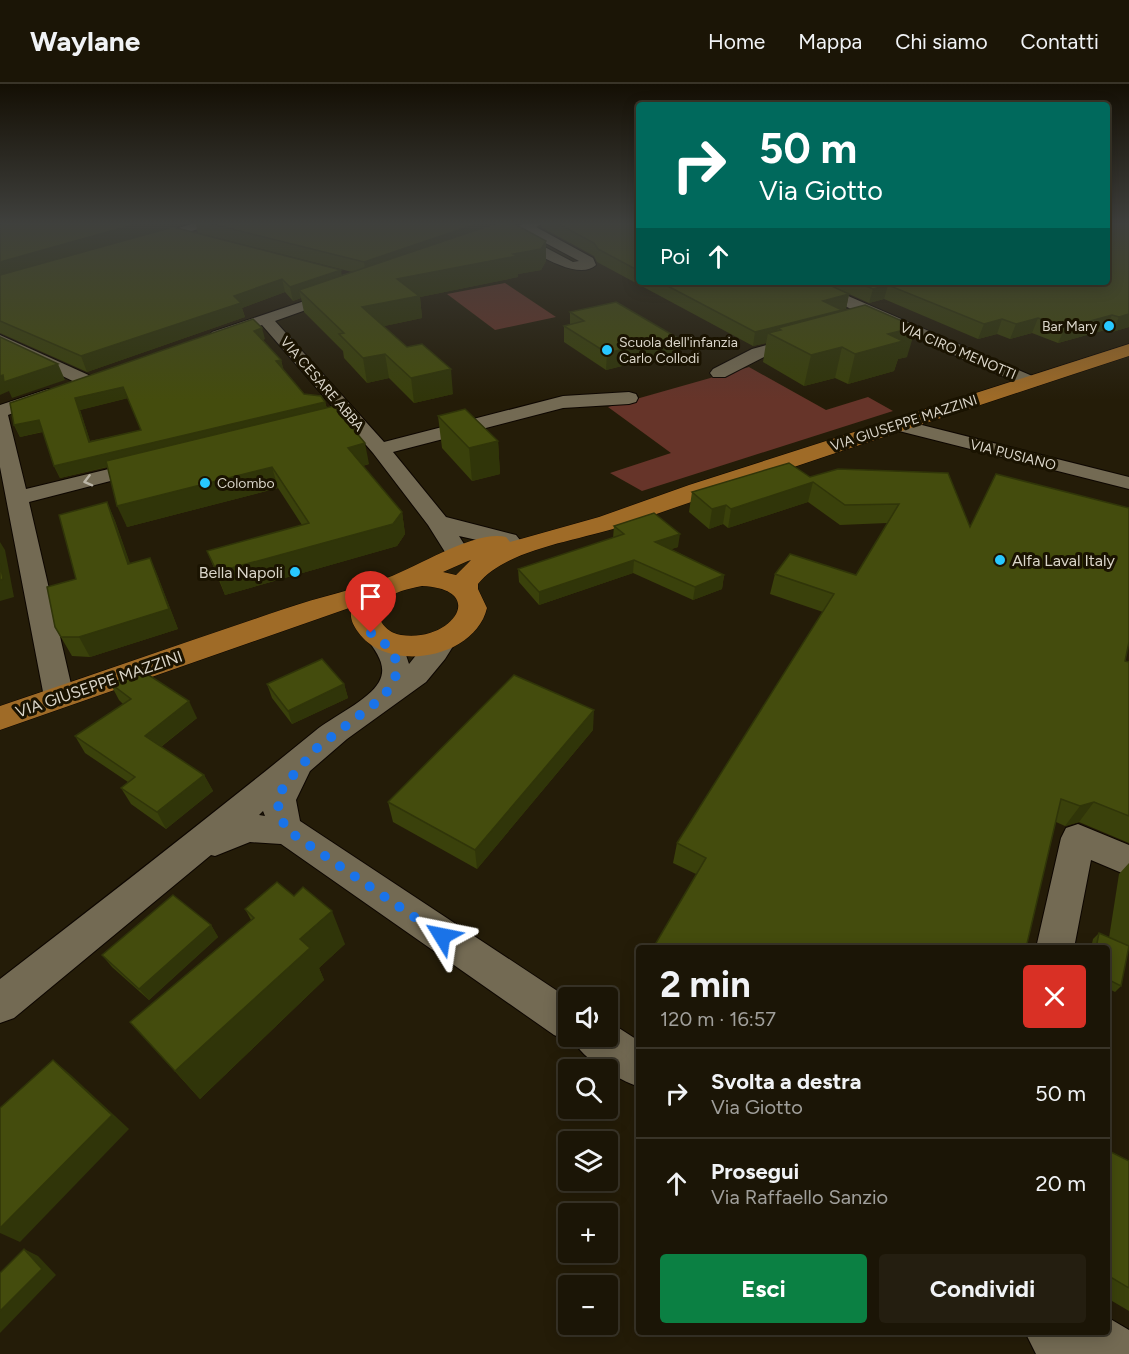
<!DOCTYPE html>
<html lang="it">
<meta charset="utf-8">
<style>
:root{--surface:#1b1506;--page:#241e10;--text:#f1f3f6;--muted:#a09f9b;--line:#393428;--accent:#0b8043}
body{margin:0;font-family:Figtree,sans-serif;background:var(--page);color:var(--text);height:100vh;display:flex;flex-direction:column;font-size:22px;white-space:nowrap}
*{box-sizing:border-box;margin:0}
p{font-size:20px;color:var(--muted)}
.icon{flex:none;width:33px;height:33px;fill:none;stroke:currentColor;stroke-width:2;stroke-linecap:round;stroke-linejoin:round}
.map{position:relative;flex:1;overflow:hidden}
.side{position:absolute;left:636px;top:861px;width:474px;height:390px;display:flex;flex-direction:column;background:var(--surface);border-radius:6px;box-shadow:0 3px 15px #0003,0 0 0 2px var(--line)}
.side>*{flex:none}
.guide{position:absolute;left:636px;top:18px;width:474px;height:183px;border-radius:6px;box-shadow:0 3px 15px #0003,0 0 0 2px var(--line);background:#00695c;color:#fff;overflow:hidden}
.buttons{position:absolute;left:558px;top:903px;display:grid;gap:12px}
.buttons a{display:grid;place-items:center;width:60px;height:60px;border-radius:6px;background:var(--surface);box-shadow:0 3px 15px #0003,0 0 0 2px var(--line);font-size:30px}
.pin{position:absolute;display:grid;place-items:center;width:51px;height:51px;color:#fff;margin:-62px -26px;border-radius:50% 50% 50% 0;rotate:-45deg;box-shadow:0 0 6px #0007}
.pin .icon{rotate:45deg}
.me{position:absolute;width:66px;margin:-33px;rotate:305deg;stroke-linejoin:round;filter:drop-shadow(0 0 4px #0008)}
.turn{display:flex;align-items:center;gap:21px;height:126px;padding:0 24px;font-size:27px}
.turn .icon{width:78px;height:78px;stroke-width:2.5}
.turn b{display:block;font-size:42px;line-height:51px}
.then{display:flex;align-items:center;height:57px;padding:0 24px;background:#0003;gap:12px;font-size:22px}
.round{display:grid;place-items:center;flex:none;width:63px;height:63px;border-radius:6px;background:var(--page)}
.summary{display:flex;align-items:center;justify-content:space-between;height:102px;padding:0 24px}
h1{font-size:36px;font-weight:700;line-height:45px}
.button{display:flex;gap:12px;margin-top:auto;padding:12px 24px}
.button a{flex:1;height:69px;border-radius:6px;background:var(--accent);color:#fff;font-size:24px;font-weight:700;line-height:69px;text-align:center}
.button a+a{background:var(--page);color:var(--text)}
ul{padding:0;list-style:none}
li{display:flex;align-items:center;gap:18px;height:90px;padding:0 24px;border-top:2px solid var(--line)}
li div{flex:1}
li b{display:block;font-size:22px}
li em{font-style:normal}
header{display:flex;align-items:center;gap:36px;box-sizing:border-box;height:84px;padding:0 30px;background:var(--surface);border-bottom:2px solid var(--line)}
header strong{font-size:28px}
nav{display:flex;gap:33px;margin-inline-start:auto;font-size:21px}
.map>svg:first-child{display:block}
</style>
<header>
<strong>Waylane</strong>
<nav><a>Home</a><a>Mappa</a><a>Chi siamo</a><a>Contatti</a></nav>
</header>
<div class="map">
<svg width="1129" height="1270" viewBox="0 0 1129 1270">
<rect width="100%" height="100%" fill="#241c08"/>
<g fill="#663429">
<polygon points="505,199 556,233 495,246 447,210"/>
<polygon points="749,283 826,326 868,313 893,327 642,407 610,389 671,369 608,323"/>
</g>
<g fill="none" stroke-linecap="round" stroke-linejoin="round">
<g stroke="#0d0600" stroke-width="2">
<g id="minor">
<polygon points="199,138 220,138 148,161 142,157 143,154"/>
<path d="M 527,138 L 545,138 L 536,143 L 593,174 L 596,181 C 577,199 528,164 509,154 L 485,163 L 479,159 ZM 525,148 L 579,177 L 573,178 L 520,150 Z"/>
<polygon points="797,198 816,198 1037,294 1040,298 1037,302 1025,302 883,240 869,240 867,237 869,234"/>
<polygon points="340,205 347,209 345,212 275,237 384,358 563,312 629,308 636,310 638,314 636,318 629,320 563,324 393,368 446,433 516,451 520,456 516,461 508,463 459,452 471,471 468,476 459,478 450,476 428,441 373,369 262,241 218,256 210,251 212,248"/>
<polygon points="0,251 93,293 96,297 93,301 81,301 0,262"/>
<polygon points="805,251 811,253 813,256 811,259 764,273 725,293 713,293 710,289 713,285 752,265"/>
<polygon points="48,305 54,306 57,310 54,314 8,331 26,405 150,375 157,377 160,381 157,385 29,418 74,613 69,620 59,623 49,620 44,613 0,383 0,321"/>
<polygon points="898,335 1129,393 1129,405 891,345 888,341 891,337"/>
<path d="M 382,547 L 392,550 L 406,571 L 409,580 L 433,550 L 443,547 L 453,550 L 457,556 L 445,575 L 426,598 L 347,655 L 310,687 L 296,716 L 300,737 L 568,914 L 568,952 L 608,952 L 608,937 L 639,957 L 639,1003 C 618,995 582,976 573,955 L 568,957 L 554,951 L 281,760 L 250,758 L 215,772 L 211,771 L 14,934 L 0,939 L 0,895 C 106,813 211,732 315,647 C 332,633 369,616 379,598 C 388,582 376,568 368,556 L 372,550 ZM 263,727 L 265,732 L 259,731 Z"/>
<polygon points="1078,740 1129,761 1129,792 1091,776 1074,864 1036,864 1061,754 1066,744"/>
<polygon points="1107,1233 1129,1246 1129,1270 1036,1270 1025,1248 1107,1248"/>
</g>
</g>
<g stroke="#0d0600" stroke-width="1">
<path id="primary" d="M 1129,260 L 1129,272 C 959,328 788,384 619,443 C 577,457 506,465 478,500 L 478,505 L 487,524 C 475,575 387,590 358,548 C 352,540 349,532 352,523 L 0,646 L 0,622 C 95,590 189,557 284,525 C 319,513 357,505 392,492 C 420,481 476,446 506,453 L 510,458 L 599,433 L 689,401 ZM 471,476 L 456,491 L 443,488 L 468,477 ZM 422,502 C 489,505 452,559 401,551 C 386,549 371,532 384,518 C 393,507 409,505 422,502 Z"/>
</g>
<use href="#minor" fill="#736a53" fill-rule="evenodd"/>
<use href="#primary" fill="#9f6b27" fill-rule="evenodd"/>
</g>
<g fill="#3a410b" fill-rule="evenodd">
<polygon points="0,138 189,138 174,143 342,191 352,188 198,149 195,138 518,138 514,140 546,157 546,177 541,186 518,190 518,193 420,213 422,234 384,242 453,310 414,319 389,294 367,299 344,274 343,267 304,228 301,214 293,217 285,208 242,224 245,233 87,288 0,249"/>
<polygon points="541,138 639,138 639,198 1107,198 1129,243 1112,248 1105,246 1058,259 1032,249 1010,255 997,250 978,255 884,215 869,219 838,205 849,210 846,225 841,226 841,227 907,273 898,275 894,287 848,300 835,294 804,302 763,278 766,259 753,262 597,178 594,172 541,143"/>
<polygon points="570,228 676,253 674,269 606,286 564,258 564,242 570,240"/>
<path d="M 262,255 L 281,276 L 283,285 L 304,310 L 325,318 L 327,324 L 369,380 L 363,382 L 402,428 L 405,450 L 397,462 L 225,511 L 207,467 L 302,441 L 278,404 L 127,443 L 108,383 L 60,394 L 54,382 L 43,348 L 20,353 L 14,341 L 265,255 ZM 128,314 L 141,346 L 90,357 L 80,326 Z"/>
<polygon points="438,332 498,357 500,390 472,397 442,364"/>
<polygon points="838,385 970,443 1125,577 1129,578 1129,759 1079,738 1065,742 1056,738 696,790 673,779 677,759 823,528 770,510 775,490 856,491 887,439 840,441 808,418 728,444 723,440 709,445 689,428 692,408 810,393"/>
<polygon points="107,418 115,437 130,480 150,474 158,493 178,545 90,573 72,572 55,543"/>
<polygon points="614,442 678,463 671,465 724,491 722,505 693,516 633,489 539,521 519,498 518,485 613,454"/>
<polygon points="110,599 197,634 161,663 204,691 213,707 166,745 131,720 121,704 128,698 85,669 75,652 123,620 119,616"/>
<polygon points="267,600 344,600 348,614 292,640 272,614"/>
<polygon points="593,646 477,785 393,738 388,718"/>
<polygon points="1129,779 1129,862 1121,902 1115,908 1107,904 1107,864 1091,864 1093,855 1099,849 1109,854 1119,790"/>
<polygon points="245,825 345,860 319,884 324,896 200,1015 130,938 251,836"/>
<polygon points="211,841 218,853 149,916 112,883 102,871"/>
<polygon points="1107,1066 1129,1077 1129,1227 1107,1214"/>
</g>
<g fill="#303509">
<polygon points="143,138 189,138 0,194 0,178"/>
<polygon points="482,138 518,138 366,192 364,178"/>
<polygon points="546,157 546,177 541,186 518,190 518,193 420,213 422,234 366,246 362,223 397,195 513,170"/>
<polygon points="341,186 343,199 299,206 301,214 293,217 290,203"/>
<polygon points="282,195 285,208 242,224 245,233 87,288 81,272 234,212"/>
<polygon points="888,201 884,215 869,219 873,205"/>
<polygon points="849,210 846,225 841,226 838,240 781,246 778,244 776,253 768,249 766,259 753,262 755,248 823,217"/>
<polygon points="1129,230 1129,243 1112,248 1119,233"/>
<polygon points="1112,231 1105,246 1058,259 1065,244"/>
<polygon points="1038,234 1032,249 1010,255 1016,240"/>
<polygon points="1002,235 997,250 978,255 984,240"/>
<polygon points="916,243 907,273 898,275 894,287 848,300 855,270 888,250"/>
<polygon points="262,244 265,255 257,257 254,247"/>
<polygon points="676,253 674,269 606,286 607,269"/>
<polygon points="842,263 835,294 804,302 811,271"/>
<polygon points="385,270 389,294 367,299 363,274"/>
<polygon points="281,276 284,287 276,277"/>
<polygon points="58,280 65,296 12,314 9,307 0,311 0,292"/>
<polygon points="451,285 453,310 414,319 411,294"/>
<polygon points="123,303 128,314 80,326 94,369 89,358 75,314"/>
<polygon points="325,318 328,329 60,394 54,382"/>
<polygon points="39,336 45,347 20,353 14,341"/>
<polygon points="498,357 500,390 472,397 469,364"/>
<polygon points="365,359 369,380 352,384 348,364"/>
<polygon points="272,383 278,404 127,443 117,422"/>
<polygon points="813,398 808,418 728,444 731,425"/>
<polygon points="107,418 115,437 137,499 128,480"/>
<polygon points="726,421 723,440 709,445 712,425"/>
<polygon points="402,428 405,450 397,462 225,511 217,488"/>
<polygon points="680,450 678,463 654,471 655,458"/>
<polygon points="0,458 5,466 14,513 0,517"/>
<polygon points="150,474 158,493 178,545 90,573 79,553"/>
<polygon points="634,476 633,489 539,521 539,508"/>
<polygon points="724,491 722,505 693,516 695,503"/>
<polygon points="344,600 348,614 292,640 288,627"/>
<polygon points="189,617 197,634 154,668 145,652"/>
<polygon points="594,626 593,646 477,785 475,766"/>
<polygon points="204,691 213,707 166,745 157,728"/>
<polygon points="1094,718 1079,738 1065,742 1080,722"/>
<polygon points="332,827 345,860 319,884 324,896 200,1015 175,987 300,855"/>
<polygon points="211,841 218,853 149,916 139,905"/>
<polygon points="53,976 71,991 129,1045 20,1158 0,1149 0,1144"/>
<polygon points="24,1165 38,1172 56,1191 0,1249 0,1227"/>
</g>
<g fill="#444c0d" stroke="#303509" stroke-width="1.5" fill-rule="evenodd">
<polygon points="0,138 143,138 0,178"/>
<polygon points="204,138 482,138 364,178"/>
<polygon points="500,138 511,138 546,157 541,165 513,170 517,172 397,195 419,212 362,223 407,263 422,260 451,285 411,294 385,270 363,274 339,250 344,249 299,206"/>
<polygon points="555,138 639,138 639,187 598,165 594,159"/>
<polygon points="1107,138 1129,138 1129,230 1119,233 1112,231 1065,244 1038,234 1016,240 1002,235 984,240 888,201 873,205 857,198 1107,198"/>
<polygon points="173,143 341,186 290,203 282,195 234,212 241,219 81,272 0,237 0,191"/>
<polygon points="660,198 823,198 849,210 823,217 842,226 755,248"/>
<polygon points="616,218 676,253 607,269 564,242 584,237 570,228"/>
<polygon points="865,221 916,243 888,250 903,257 855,270 842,263 811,271 768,249 781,246 778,244"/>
<path d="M 253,235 L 262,244 L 254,247 L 281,276 L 276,277 L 304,310 L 321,312 L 325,318 L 54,382 L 39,336 L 14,341 L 10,319 ZM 123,303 L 141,346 L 89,358 L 75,314 Z"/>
<polygon points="0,253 58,280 4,298 3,291 0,292"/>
<polygon points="334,322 365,359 348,364 402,428 393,440 217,488 207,467 309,439 272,383 117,422 106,377"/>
<polygon points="465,325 498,357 469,364 438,332"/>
<polygon points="789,379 810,393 838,385 948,389 970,443 996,390 1129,424 1129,558 1125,577 1129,578 1129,732 1094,718 1080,722 1061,715 1026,864 653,864 706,774 677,759 834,510 775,490 790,470 856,491 899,420 845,421 813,398 731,425 726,421 712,425 692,408"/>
<polygon points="107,418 128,480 150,474 169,525 79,553 61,553 55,543 47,503 76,495 59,431"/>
<polygon points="654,429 680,450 655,458 724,491 695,503 634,476 539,508 518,485 624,450 614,442"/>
<polygon points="0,480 3,495 0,496"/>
<polygon points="322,575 344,600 288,627 267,600"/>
<polygon points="144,588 189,617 145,652 204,691 157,728 121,704 135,693 75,652 131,615 110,599"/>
<polygon points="514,591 594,626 475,766 388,718"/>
<polygon points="277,798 294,812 303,803 332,827 300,855 310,864 175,987 130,938 254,834 245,825"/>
<polygon points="173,811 211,841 139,905 102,871"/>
<polygon points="1099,849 1129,862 1121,902 1107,895 1107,864 1096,864"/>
<polygon points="53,976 112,1031 0,1144 0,1024"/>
<polygon points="1107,1066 1129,1077 1129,1204 1107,1191"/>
<polygon points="24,1165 42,1185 0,1227 0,1189"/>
</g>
<defs><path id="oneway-chevron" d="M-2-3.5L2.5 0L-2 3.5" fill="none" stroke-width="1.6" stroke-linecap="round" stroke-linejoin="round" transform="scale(1.5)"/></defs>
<use stroke="#bbb5a6" href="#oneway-chevron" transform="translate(88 397) rotate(166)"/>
<linearGradient id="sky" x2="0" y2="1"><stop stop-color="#140f04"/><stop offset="0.44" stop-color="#3f403d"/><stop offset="1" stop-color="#3f403d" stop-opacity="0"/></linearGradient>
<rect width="1129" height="316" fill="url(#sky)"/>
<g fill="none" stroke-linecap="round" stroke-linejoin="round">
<polyline stroke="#1a73e8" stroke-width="10" stroke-dasharray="0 18" points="371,549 382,556 395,573 397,586 394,598 382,614 317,664 289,696 279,710 278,728 287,746 442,852"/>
</g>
<g fill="#28c8ff" stroke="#1a1301" stroke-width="2">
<circle cx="1109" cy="242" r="6"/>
<circle cx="607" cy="266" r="6"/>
<circle cx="205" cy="399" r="6"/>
<circle cx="1000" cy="476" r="6"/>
<circle cx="295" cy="488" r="6"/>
</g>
<g text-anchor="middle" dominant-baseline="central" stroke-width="6" stroke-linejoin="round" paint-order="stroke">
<g font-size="14" fill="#dad5c9" stroke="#1a1301" text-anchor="start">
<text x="1097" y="242" text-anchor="end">Bar Mary</text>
<text x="619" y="258">Scuola dell'infanzia<tspan x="619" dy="16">Carlo Collodi</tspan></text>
<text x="217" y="399">Colombo</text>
</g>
<g font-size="14" fill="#dad5c9" stroke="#1a1301">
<text transform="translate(958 267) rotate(23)">VIA CIRO MENOTTI</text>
<text transform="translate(322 300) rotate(49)">VIA CESARE ABBA</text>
<text transform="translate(904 339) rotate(-18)">VIA GIUSEPPE MAZZINI</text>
<text transform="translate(1013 371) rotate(14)">VIA PUSIANO</text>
</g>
<g font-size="16" fill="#dad5c9" stroke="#1a1301" text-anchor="start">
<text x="1012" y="476">Alfa Laval Italy</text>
<text x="283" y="488" text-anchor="end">Bella Napoli</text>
</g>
<g font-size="16" fill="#dad5c9" stroke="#1a1301">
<text transform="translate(99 600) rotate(-19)">VIA GIUSEPPE MAZZINI</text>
</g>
</g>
</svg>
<div class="buttons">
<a><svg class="icon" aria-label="sound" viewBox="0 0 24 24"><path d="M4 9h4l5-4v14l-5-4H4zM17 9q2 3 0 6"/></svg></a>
<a><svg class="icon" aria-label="search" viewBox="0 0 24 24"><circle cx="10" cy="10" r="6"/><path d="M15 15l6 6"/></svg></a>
<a><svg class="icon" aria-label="layers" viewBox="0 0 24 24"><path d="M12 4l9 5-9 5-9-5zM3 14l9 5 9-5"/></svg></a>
<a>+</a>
<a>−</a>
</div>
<div class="pin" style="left:371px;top:549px;background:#d93025"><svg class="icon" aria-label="arrive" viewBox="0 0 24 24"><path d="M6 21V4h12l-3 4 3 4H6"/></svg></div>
<svg class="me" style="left:442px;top:852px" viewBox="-20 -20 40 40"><path d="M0-17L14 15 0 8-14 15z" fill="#1a73e8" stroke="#fff" stroke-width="4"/></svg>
<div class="guide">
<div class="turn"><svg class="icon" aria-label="right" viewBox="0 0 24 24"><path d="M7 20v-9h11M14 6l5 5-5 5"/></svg><div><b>50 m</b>Via Giotto</div></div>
<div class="then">Poi<svg class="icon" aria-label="ahead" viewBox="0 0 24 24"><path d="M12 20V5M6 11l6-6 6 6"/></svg></div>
</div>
<section class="side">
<div class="summary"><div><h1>2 min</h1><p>120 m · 16:57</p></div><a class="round" style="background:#d93025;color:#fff"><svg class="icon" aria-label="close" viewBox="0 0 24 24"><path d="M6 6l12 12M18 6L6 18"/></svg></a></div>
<ul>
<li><svg class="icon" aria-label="right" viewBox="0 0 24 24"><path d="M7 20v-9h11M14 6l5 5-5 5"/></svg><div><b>Svolta a destra</b><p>Via Giotto</p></div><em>50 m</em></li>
<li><svg class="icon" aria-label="ahead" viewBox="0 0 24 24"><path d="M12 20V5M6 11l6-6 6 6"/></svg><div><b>Prosegui</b><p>Via Raffaello Sanzio</p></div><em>20 m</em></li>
</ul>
<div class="button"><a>Esci</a><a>Condividi</a></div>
</section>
</div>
